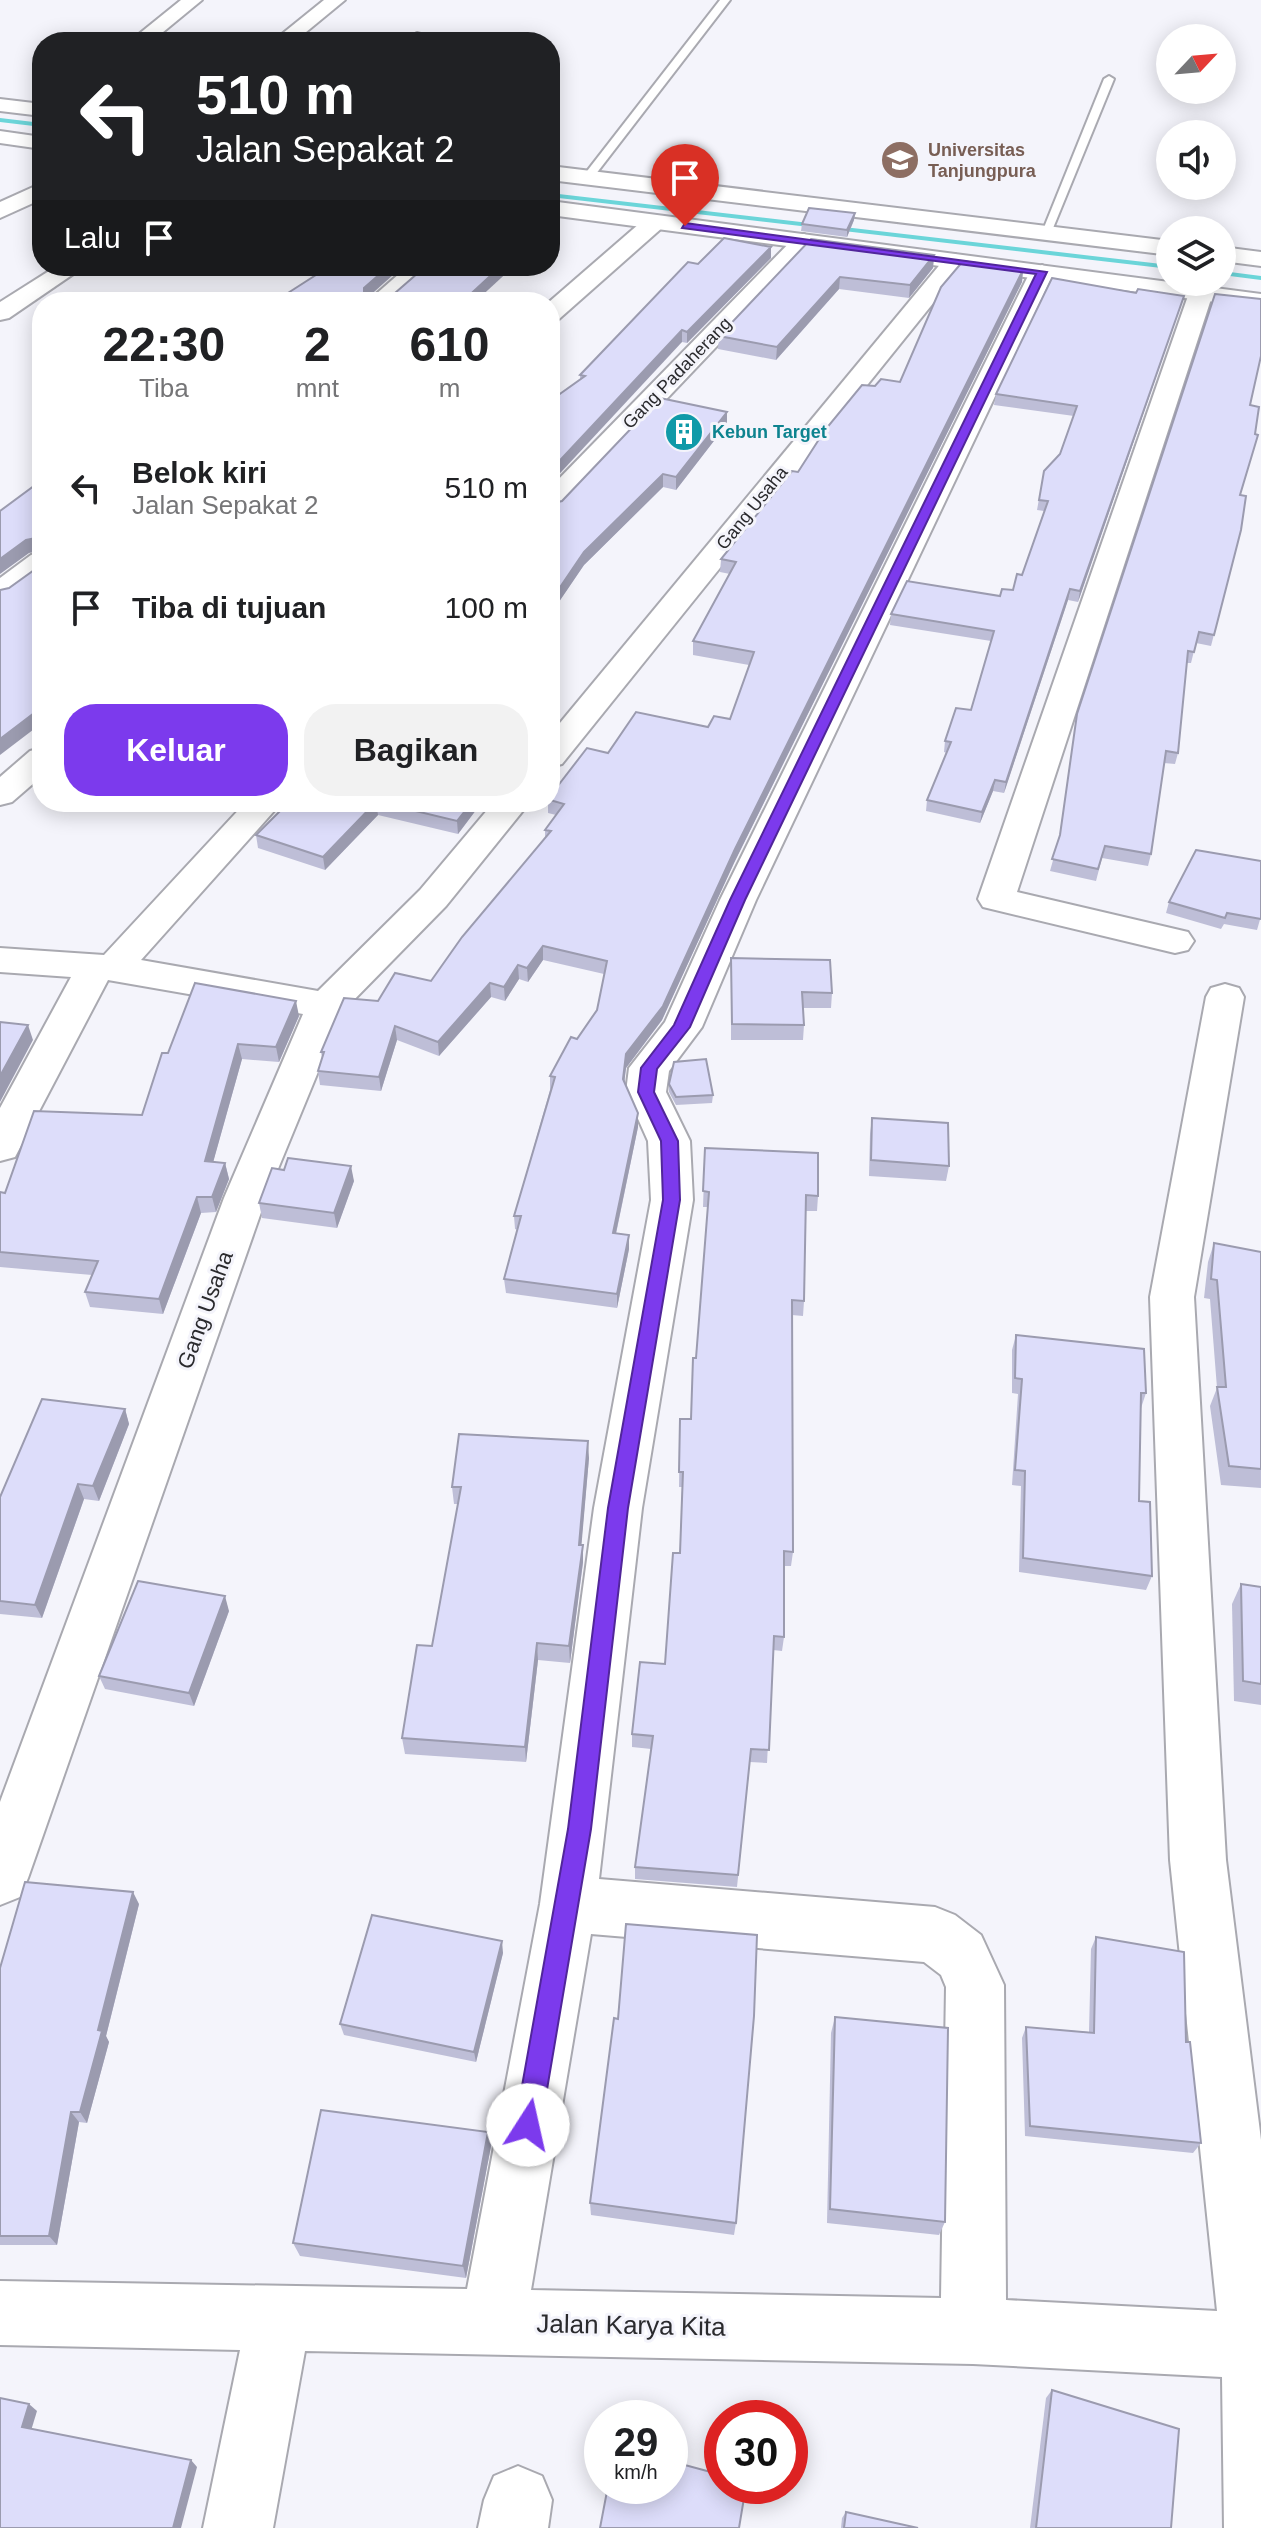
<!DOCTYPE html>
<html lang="id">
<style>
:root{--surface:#fff;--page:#f2f2f2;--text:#202124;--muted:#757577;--accent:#7c3aed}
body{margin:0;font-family:Helvetica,sans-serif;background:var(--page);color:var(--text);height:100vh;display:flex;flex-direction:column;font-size:30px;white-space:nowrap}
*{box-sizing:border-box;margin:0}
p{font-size:26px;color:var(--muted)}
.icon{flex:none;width:44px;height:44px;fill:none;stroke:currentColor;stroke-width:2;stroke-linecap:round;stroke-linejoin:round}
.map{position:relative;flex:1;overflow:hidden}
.panel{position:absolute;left:32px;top:292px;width:528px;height:520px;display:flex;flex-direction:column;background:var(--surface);border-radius:32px;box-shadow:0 4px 20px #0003}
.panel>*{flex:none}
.top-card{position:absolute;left:32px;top:32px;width:528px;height:244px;border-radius:32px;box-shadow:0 4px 20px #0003;background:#202124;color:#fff;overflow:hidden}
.needle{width:52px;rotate:64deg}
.buttons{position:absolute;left:1156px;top:24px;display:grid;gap:16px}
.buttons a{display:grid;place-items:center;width:80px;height:80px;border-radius:50%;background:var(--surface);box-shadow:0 4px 20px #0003;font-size:40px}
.speed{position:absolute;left:584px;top:2400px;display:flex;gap:16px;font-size:40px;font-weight:700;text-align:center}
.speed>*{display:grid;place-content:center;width:104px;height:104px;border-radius:50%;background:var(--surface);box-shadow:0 4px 20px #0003;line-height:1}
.speed small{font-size:20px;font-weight:400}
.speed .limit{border:12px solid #d22;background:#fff;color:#111}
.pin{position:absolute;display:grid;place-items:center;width:68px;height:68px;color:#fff;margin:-82px -34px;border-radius:50% 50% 50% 0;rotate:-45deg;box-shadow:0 0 8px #0007}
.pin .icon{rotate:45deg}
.me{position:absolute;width:88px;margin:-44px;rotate:10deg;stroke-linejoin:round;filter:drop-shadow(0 0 6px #0008)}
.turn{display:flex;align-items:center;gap:28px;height:168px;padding:0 32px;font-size:36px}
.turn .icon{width:104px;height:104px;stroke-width:2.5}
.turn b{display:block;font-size:56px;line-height:68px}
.then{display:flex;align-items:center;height:76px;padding:0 32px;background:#0003;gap:16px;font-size:30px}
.eta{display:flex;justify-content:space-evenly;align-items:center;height:136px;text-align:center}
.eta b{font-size:48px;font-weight:600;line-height:56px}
.action{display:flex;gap:16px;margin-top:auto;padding:16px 32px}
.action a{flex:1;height:92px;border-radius:32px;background:var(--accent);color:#fff;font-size:32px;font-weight:600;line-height:92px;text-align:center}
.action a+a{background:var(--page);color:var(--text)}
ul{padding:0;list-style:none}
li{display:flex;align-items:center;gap:24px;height:120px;padding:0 32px}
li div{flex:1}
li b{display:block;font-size:30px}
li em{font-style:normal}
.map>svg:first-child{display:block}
</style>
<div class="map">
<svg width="1261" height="2528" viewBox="0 0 1261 2528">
<rect width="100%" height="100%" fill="#f4f4fb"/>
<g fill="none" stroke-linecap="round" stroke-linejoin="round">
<g fill="#6bd5d9" fill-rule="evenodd">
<polygon points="0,118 42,123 42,127 0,122"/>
<polygon points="550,193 1170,265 1170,269 550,197"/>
<polygon points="1222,271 1261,276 1261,280 1222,275"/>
</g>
<g stroke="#a9a9b0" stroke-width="4">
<g id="lane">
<polygon points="720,0 730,0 592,179 584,179 584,175"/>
<polygon points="1109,76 1114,79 1051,233 1041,235 1104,79"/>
</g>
</g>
<g stroke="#a9a9b0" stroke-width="4">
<g id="street">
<polygon points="181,0 202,0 151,42 129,42"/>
<polygon points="324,0 345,0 294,42 272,42"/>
<polygon points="417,33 424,35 425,42 404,42"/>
<polygon points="0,99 42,104 42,116 0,111"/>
<polygon points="550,166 1170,241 1170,255 550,180"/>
<polygon points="42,183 42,199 0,218 0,202"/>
<polygon points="655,215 667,222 663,227 559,319 550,321 549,302 647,217"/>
<polygon points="804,234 816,241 812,246 560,511 550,514 550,488 796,236"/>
<polygon points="1222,247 1261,252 1261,266 1222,261"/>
<polygon points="955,254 967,261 963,266 562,764 550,767 550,735 947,256"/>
<path d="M 1042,265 L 1054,272 L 756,900 L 702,1027 L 669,1071 L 666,1092 L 690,1141 L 693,1200 L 642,1508 L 599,1879 L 935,1907 L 955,1915 L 981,1935 L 1004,1985 L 1006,2300 L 1217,2311 L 1170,1860 L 1150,1297 L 1206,997 L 1211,988 L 1225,984 L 1239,988 L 1244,997 L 1194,1297 L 1226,1860 L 1261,2140 L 1261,2528 L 1224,2528 L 1222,2377 L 973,2364 L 305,2351 L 273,2528 L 203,2528 L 240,2350 L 0,2345 L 0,2281 L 467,2289 L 540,1904 L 594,1508 L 651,1200 L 648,1141 L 626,1092 L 629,1068 L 665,1022 L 720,900 L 1030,272 ZM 591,1934 L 924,1962 L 941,1975 L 946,1987 L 941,2298 L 531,2290 Z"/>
<polygon points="57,266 85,266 9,318 0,320 0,302"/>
<polygon points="408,266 435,266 394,302 367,302"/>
<polygon points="1201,286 1213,293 1017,892 1188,932 1194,941 1188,950 1175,953 983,907 978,899 1189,293"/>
<polygon points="42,552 42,575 11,598 0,601 0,578 31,555"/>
<polygon points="42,748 42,776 12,802 0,805 0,777 30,751"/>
<polygon points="246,802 282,802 141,960 318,991 420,890 494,802 530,802 446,906 343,1011 266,1198 28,1878 20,1897 0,1905 0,1802 224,1198 303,1014 108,980 15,1157 0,1161 0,1108 71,977 0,972 0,948 104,955"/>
<polygon points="518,2466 542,2476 552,2500 548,2528 478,2528 484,2500 494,2476"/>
</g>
</g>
<g stroke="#a9a9b0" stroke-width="4">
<g id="secondary">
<polygon points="0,131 42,137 42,149 0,143"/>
<polygon points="550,201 1261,294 1261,308 550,215"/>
</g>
</g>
<use href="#lane" fill="#fff" fill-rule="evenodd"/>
<use href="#street" fill="#fff" fill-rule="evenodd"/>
<use href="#secondary" fill="#fff" fill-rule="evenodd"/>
</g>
<g fill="#bebed7">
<polygon points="42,185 42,204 40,203 38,192"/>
<polygon points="855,213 854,220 847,237 801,231 802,224"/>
<polygon points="811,239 934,255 933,268 909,298 839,289 776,360 718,349 719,336"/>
<polygon points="771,247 771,258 687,343 682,342 580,379 580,375 698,264"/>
<polygon points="1023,270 1022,282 734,863 662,1020 626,1068 624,1082 638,1113 638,1127 616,1234 629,1249 617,1308 506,1293 504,1279 518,1230 515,1229 514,1216 550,1090 550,1076 597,1010 604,974 543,960 528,982 519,979 505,1001 491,997 439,1056 397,1040 381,1091 320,1085 318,1071 322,1058 321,1052 378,1001 431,981 545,838 545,830 556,815 548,813 548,802 550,802 550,796 608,753 708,727 730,719 749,665 693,655 693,641 730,574 720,572 721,559 875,386 900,382"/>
<polygon points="1181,305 1078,602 1068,600 1004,793 993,791 980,823 926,811 927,800 947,753 944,752 945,741 971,710 991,641 890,625 891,614 1000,596 1013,590 1022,575 1044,511 1037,510 1044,471 1060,454 1074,416 994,405 996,394"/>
<polygon points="727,424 676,490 663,487 584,565 550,615 550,504 562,501"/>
<polygon points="1240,495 1241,530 1211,646 1196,643 1191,663 1187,663 1178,753 1175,764 1164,763 1151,854 1148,866 1102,858 1096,881 1050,871 1059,839 1077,714"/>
<polygon points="289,802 482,802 458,834 378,815 325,870 258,848 256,835"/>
<polygon points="1169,902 1261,916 1257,930 1224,924 1221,929 1166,913"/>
<polygon points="731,958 832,993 831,1008 803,1008 804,1025 803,1040 731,1040"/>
<polygon points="299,1016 279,1062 242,1059 213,1162 225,1163 229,1179 216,1212 201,1213 163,1314 90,1307 85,1292 92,1275 0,1267 0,1192 5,1193 142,1115 168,1053"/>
<polygon points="669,1084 713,1095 712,1103 676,1105 669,1092"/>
<polygon points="872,1118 949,1166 946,1181 869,1176 870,1134"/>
<polygon points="705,1148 818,1196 817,1211 806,1211 804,1301 803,1316 792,1315 793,1552 791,1566 784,1566 784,1637 782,1651 773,1650 767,1763 750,1762 737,1887 635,1879 635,1867 651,1749 632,1747 632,1734 665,1664 680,1553 682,1487 679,1487 680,1419 691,1419 696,1358 708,1207 703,1207"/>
<polygon points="284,1170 354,1181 337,1228 262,1218 259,1203"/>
<polygon points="1214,1243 1261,1252 1261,1488 1221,1485 1210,1406 1217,1388 1210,1299 1204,1298 1208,1262"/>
<polygon points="1016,1335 1146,1393 1141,1408 1139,1501 1152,1576 1146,1590 1019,1572 1021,1486 1012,1485 1018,1394 1012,1393 1012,1350"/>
<polygon points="125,1409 129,1424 99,1501 84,1499 42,1618 0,1614 0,1497"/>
<polygon points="589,1458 581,1545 583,1545 583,1562 570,1663 538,1660 526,1762 405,1754 402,1738 432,1646 458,1504 454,1504 452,1487"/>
<polygon points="1241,1584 1261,1587 1261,1705 1234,1701 1232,1604"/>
<polygon points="229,1611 194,1706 105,1689 99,1676"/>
<polygon points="139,1904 106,2036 109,2042 87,2123 79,2122 57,2245 0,2245 0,1968"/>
<polygon points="1096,1937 1186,2042 1201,2143 1193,2153 1025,2136 1022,2038 1026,2027 1089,2032 1091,1949"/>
<polygon points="503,1953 476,2062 344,2035 340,2024"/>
<polygon points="835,2017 945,2222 939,2235 827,2223 831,2033"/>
<polygon points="488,2132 491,2146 466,2278 300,2256 293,2243"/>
<polygon points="590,2203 736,2223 734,2235 591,2215"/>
<polygon points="1052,2390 1171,2528 1030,2528 1046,2398"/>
<polygon points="846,2512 918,2528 841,2528 842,2518"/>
</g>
<g fill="#9b9baf">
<polygon points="855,213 854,220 847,237 847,230"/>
<polygon points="556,216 557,227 550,233 550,222"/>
<polygon points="771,247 771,258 687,343 687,332"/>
<polygon points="934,255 933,268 909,298 910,285"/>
<polygon points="389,266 403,266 365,300 364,288"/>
<polygon points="501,266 514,266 475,302 462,302"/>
<polygon points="1023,270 1022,282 734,863 662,1020 626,1068 623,1093 623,1079 626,1054 735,849"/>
<polygon points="840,277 839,289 776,360 777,347"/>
<polygon points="1184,296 1181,305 1078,602 1080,591"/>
<polygon points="682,330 682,342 550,484 550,471"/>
<polygon points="727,412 727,424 676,490 676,477"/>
<polygon points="663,474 663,487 584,565 550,615 550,602 584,552"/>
<polygon points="41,537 42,550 29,553 0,574 0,559 26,540"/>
<polygon points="1070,589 1068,600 1004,793 1006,782"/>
<polygon points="42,707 42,723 0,755 0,739"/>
<polygon points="995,780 993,791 980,823 982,812"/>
<polygon points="376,802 378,815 325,870 323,857"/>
<polygon points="472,802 482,802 458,834 457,821"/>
<polygon points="543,946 543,960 528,982 527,968"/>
<polygon points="518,965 519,979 505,1001 504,987"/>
<polygon points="490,983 491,997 439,1056 438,1042"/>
<polygon points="296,1001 299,1016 279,1062 276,1047"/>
<polygon points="28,1025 33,1040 0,1102 0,1076"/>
<polygon points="395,1026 397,1040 381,1091 379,1077"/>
<polygon points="238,1044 242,1059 209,1177 205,1161"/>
<polygon points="638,1113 638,1127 613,1247 613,1233"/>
<polygon points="225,1163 229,1179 216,1212 212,1197"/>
<polygon points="351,1166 354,1181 337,1228 334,1213"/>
<polygon points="197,1197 201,1213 163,1314 159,1299"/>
<polygon points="629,1235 629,1249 617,1308 617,1294"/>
<polygon points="125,1409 129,1424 99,1501 93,1486"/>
<polygon points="588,1441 589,1458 580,1562 579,1545"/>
<polygon points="78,1484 84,1499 42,1618 35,1605"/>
<polygon points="583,1545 583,1562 570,1663 569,1646"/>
<polygon points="225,1596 229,1611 194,1706 189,1693"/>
<polygon points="537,1643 538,1660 526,1762 525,1747"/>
<polygon points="133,1892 139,1904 106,2036 109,2042 87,2123 80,2112 98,2030"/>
<polygon points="502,1941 503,1953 476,2062 474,2052"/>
<polygon points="71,2112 79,2122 57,2245 49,2236"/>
<polygon points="488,2132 491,2146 466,2278 463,2266"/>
<polygon points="29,2404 37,2411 30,2434 22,2427"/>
<polygon points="191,2460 197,2467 181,2528 173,2528"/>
</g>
<g fill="#ddddfa" stroke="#9b9baf" stroke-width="2">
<polygon points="809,208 855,213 847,230 802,224"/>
<polygon points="550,215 556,216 550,222"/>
<polygon points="724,238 771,247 687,332 682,330 550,471 550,401 585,376 580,375 688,262 698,264"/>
<polygon points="811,239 934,255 910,285 840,277 777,347 719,336"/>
<polygon points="963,261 1023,270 735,849 663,1006 626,1054 623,1079 638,1113 613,1233 629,1235 617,1294 504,1279 521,1216 514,1216 555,1077 550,1076 571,1037 577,1039 597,1010 607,961 543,946 527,968 518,965 504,987 490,983 438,1042 395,1026 379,1077 318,1071 324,1052 321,1052 344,998 378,1001 395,973 431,981 462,937 551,831 545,830 564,804 550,800 550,796 587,748 608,753 636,712 708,727 714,716 730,719 754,652 693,641 736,562 721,559 792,471 798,472 825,430 862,385 875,386 881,379 900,382 941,287"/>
<polygon points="330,266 389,266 364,288 364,293 395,293 426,266 501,266 462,302 280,302 281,301 277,300"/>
<polygon points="1052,278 1136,293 1138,289 1184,296 1080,591 1070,589 1006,782 995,780 982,812 927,800 951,742 945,741 956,708 971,710 994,631 891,614 907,581 1000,596 1002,589 1013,590 1017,574 1022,575 1048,501 1039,500 1044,471 1060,454 1077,406 996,394"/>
<polygon points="1215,294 1261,299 1261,356 1250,405 1259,407 1255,434 1258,435 1240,495 1246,496 1241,530 1214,635 1199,632 1194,652 1188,651 1178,753 1166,751 1151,854 1105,846 1098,869 1052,859 1060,835 1077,714"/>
<polygon points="660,398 727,412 676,477 663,474 584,552 550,602 550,504 562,501"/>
<polygon points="42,480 42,707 0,739 0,590 9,588 41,565 41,537 26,540 0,559 0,511"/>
<polygon points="289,802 376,802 323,857 256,835"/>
<polygon points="378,802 472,802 457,821"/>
<polygon points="1196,850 1261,861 1261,919 1227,913 1225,918 1169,902"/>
<polygon points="731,958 830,960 832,993 802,992 804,1025 732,1024"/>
<polygon points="195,983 296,1001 276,1047 238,1044 205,1161 225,1163 212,1197 197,1197 159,1299 85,1292 98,1261 0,1252 0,1192 5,1193 34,1111 142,1115 162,1053 168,1053"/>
<polygon points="0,1022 28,1025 0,1076"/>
<polygon points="706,1059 713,1095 676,1097 669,1084 674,1062"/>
<polygon points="872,1118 948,1123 949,1166 871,1160"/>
<polygon points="705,1148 818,1153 818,1196 806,1195 804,1301 792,1300 793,1552 784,1551 784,1637 774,1636 769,1750 751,1749 738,1875 635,1867 653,1736 632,1734 640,1662 665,1664 673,1553 680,1553 683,1472 679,1472 680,1419 691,1419 693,1358 696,1358 709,1192 703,1191"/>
<polygon points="288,1158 351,1166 334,1213 259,1203 272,1168 284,1170"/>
<polygon points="1214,1243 1261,1252 1261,1469 1229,1466 1217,1387 1226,1387 1217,1280 1211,1279"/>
<polygon points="1016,1335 1144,1349 1146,1393 1141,1393 1139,1501 1150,1502 1152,1576 1023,1558 1025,1471 1015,1470 1022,1379 1015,1378"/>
<polygon points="42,1399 125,1409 93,1486 78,1484 35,1605 0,1601 0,1497"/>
<polygon points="459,1434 588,1441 579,1545 583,1545 569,1646 537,1643 525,1747 402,1738 417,1645 432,1646 461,1487 452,1487"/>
<polygon points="138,1581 225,1596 189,1693 99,1676"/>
<polygon points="1241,1584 1261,1587 1261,1684 1243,1681"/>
<polygon points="25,1882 133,1892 98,2030 102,2031 80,2112 71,2112 49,2236 0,2236 0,1968"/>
<polygon points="372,1915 502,1941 474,2052 340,2024"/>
<polygon points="626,1924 757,1935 754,2016 736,2223 590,2203 614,2018 618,2019"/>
<polygon points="1096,1937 1184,1952 1186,2042 1190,2042 1201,2143 1030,2126 1026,2027 1094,2033"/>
<polygon points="835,2017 948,2028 945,2222 830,2209"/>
<polygon points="321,2110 488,2132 463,2266 293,2243"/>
<polygon points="1052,2390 1179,2429 1171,2528 1036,2528"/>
<polygon points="0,2398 29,2404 22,2427 191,2460 173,2528 0,2528"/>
<polygon points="670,2461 722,2475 722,2486 746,2486 739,2528 600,2528 608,2486 670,2486"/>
<polygon points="846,2512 918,2528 844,2528"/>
</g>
<polygon fill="#7c3aed" stroke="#51269a" stroke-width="2" points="685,223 1047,272 745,900 690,1027 657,1069 654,1092 678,1141 680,1200 628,1508 591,1829 541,2125 537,2134 528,2137 519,2134 515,2125 568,1829 608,1508 663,1200 661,1141 638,1092 641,1068 674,1025 730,900 1036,274 682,228"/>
<defs>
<g id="university-disc" transform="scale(2)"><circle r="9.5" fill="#8d6e63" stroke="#f4f4fb"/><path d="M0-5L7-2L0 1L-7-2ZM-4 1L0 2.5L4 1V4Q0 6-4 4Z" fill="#fff"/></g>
<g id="building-disc" transform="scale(2)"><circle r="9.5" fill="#0f9aa8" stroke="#f4f4fb"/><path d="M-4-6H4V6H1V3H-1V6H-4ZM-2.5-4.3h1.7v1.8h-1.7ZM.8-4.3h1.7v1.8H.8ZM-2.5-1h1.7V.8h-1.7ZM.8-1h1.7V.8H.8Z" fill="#fff"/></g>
</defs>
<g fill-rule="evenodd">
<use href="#university-disc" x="900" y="160"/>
<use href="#building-disc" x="684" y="432"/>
</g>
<g text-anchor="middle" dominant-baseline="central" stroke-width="6" stroke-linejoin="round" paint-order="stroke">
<g font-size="18" font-weight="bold" fill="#785e54" stroke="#f4f4fb" text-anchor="start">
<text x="928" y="150">Universitas<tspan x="928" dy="21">Tanjungpura</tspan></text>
</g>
<g font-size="18" fill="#2a2a2d" stroke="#f4f4fb">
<text transform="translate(677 373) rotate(-46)">Gang Padaherang</text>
<text transform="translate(752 508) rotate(-51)">Gang Usaha</text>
</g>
<g font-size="18" font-weight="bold" fill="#0d838f" stroke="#f4f4fb" text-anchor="start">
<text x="712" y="432">Kebun Target</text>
</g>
<g font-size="22" fill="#2a2a2d" stroke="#f4f4fb">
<text transform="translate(205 1310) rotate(-70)">Gang Usaha</text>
</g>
<g font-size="26" fill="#2a2a2d" stroke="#f4f4fb">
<text transform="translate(631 2325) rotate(1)">Jalan Karya Kita</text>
</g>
</g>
</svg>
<div class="buttons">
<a><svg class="needle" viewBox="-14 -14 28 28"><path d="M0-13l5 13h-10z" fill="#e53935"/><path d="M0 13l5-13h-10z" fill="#757577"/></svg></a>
<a><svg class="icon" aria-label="sound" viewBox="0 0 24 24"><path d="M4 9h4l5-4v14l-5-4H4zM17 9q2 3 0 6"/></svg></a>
<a><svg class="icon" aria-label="layers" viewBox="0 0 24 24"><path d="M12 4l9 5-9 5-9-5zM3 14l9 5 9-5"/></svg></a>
</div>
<div class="speed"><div>29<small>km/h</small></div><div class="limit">30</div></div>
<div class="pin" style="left:685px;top:226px;background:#d93025"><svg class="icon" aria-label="arrive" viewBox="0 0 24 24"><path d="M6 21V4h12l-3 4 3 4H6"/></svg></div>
<svg class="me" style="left:528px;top:2125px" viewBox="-20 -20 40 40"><circle r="19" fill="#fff"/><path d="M0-13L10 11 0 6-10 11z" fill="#7c3aed"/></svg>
<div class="top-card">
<div class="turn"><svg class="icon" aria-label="left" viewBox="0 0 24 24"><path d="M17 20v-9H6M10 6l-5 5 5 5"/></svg><div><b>510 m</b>Jalan Sepakat 2</div></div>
<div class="then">Lalu<svg class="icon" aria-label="arrive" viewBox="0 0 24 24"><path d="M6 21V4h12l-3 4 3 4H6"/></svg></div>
</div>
<section class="panel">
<div class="eta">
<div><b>22:30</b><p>Tiba</p></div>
<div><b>2</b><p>mnt</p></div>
<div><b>610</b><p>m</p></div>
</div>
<ul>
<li><svg class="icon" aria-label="left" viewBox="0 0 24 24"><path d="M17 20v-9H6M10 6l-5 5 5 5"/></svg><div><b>Belok kiri</b><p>Jalan Sepakat 2</p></div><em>510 m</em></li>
<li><svg class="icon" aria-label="arrive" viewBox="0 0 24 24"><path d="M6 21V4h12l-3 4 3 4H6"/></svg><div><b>Tiba di tujuan</b></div><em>100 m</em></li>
</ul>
<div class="action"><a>Keluar</a><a>Bagikan</a></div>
</section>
</div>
